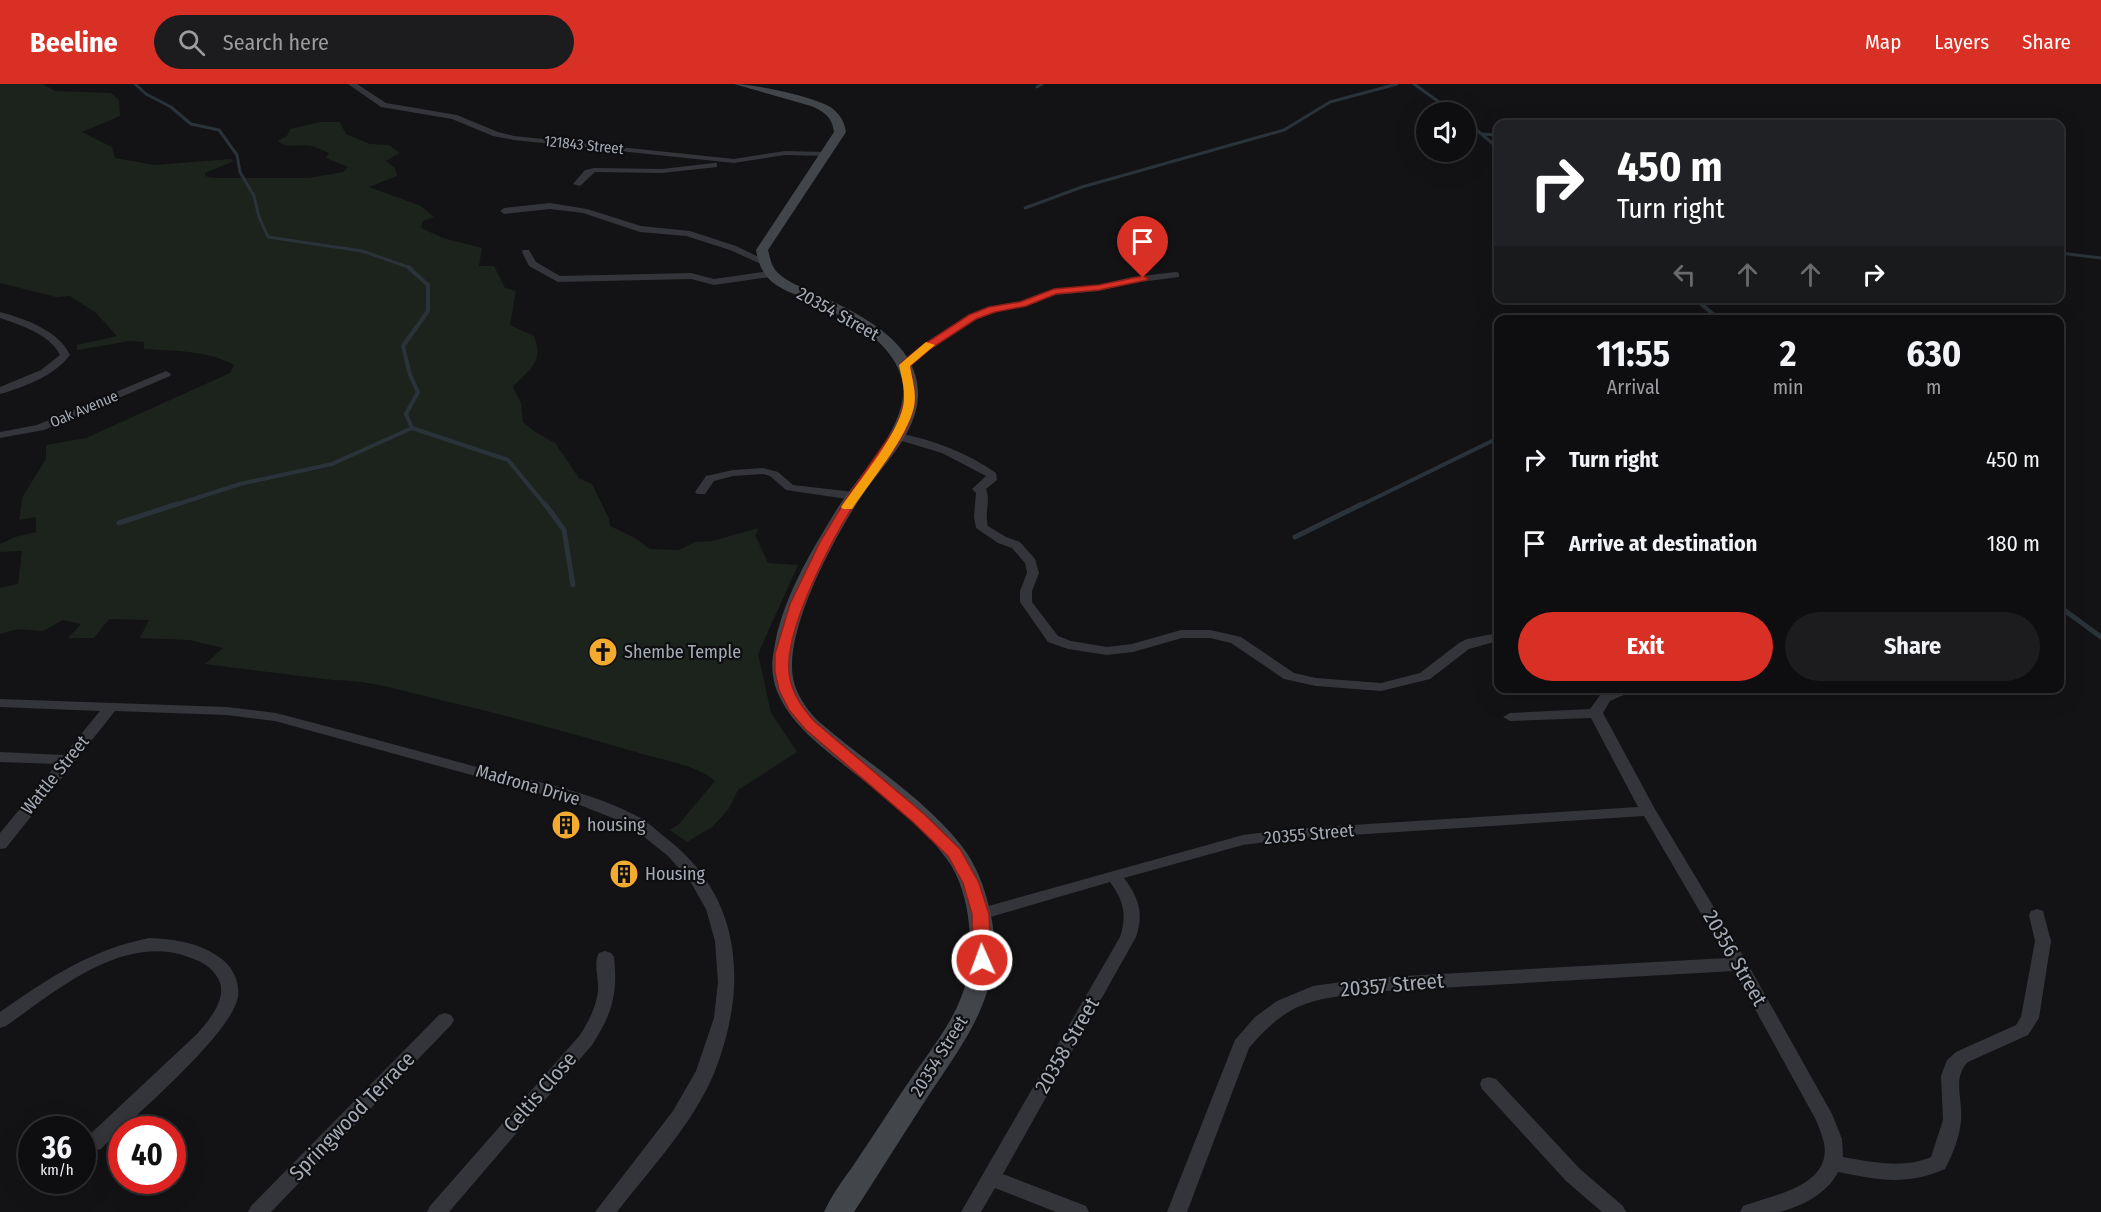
<!DOCTYPE html>
<style>
:root{--surface:#0e0e10;--page:#1c1c1e;--text:#f1f3f6;--muted:#9b9c9f;--line:#2e2e30;--accent:#d93025}
body{margin:0;font-family:"Fira Sans Condensed",sans-serif;background:var(--page);color:var(--text);height:100vh;display:flex;flex-direction:column;font-size:22px;white-space:nowrap}
*{box-sizing:border-box;margin:0}
p{font-size:20px;color:var(--muted)}
.icon{flex:none;width:33px;height:33px;fill:none;stroke:currentColor;stroke-width:2;stroke-linecap:round;stroke-linejoin:round}
.map{position:relative;flex:1;overflow:hidden}
.details{position:absolute;left:1494px;top:231px;width:570px;height:378px;display:flex;flex-direction:column;background:var(--surface);border-radius:12px;box-shadow:0 6px 24px #0002,0 0 0 2px var(--line)}
.details>*{flex:none}
.guide{position:absolute;left:1494px;top:36px;width:570px;height:183px;border-radius:12px;box-shadow:0 6px 24px #0002,0 0 0 2px var(--line);background:#202124;color:#fff;overflow:hidden}
.fabs{position:absolute;left:1416px;top:18px;display:grid;gap:12px}
.fabs a{display:grid;place-items:center;width:60px;height:60px;border-radius:50%;background:var(--surface);box-shadow:0 6px 24px #0002,0 0 0 2px var(--line);font-size:30px}
.speed{position:absolute;left:18px;top:1032px;display:flex;gap:12px;font-size:30px;font-weight:700;text-align:center}
.speed>*{display:grid;place-content:center;width:78px;height:78px;border-radius:50%;background:var(--surface);box-shadow:0 6px 24px #0002,0 0 0 2px var(--line);line-height:1}
.speed small{font-size:15px;font-weight:400}
.speed .limit{border:9px solid #d22;background:#fff;color:#111}
.pin{position:absolute;display:grid;place-items:center;width:51px;height:51px;color:#fff;margin:-62px -26px;border-radius:50% 50% 50% 0;rotate:-45deg;box-shadow:0 0 6px #0007}
.pin .icon{rotate:45deg}
.me{position:absolute;width:66px;margin:-33px;rotate:358deg;stroke-linejoin:round;filter:drop-shadow(0 0 4px #0008)}
.turn{display:flex;align-items:center;gap:21px;height:126px;padding:0 24px;font-size:27px}
.turn .icon{width:78px;height:78px;stroke-width:2.5}
.turn b{display:block;font-size:42px;line-height:51px}
.lanes{display:flex;align-items:center;height:57px;padding:0 24px;background:#0003;justify-content:center;gap:30px;direction:ltr}
.lanes .off{opacity:.35}
.eta{display:flex;justify-content:space-evenly;align-items:center;height:102px;text-align:center}
.eta b{font-size:36px;font-weight:700;line-height:42px}
.primary-button{display:flex;gap:12px;margin-top:auto;padding:12px 24px}
.primary-button a{flex:1;height:69px;border-radius:36px;background:var(--accent);color:#fff;font-size:24px;font-weight:700;line-height:69px;text-align:center}
.primary-button a+a{background:var(--page);color:var(--text)}
ul{padding:0;list-style:none}
li{display:flex;align-items:center;gap:18px;height:84px;padding:0 24px}
li div{flex:1}
li b{display:block;font-size:22px}
li em{font-style:normal}
header{display:flex;align-items:center;gap:36px;box-sizing:border-box;height:84px;padding:0 30px;background:var(--accent);color:#fff}
header strong{font-size:28px}
nav{display:flex;gap:33px;margin-inline-start:auto;font-size:21px}
.search{width:420px;height:54px;background:var(--page);display:flex;align-items:center;gap:15px;box-sizing:border-box;padding:0 21px;border-radius:33px;color:var(--muted);font-size:22px}
.map>svg:first-child{display:block}
</style>
<header>
<strong>Beeline</strong>
<div class="search"><svg class="icon" aria-label="search" viewBox="0 0 24 24"><circle cx="10" cy="10" r="6"/><path d="M15 15l6 6"/></svg>Search here</div>
<nav><a>Map</a><a>Layers</a><a>Share</a></nav>
</header>
<div class="map">
<svg width="2101" height="1128" viewBox="0 0 2101 1128">
<rect width="100%" height="100%" fill="#131315"/>
<path fill="#1c231c" d="M 0,0 L 43,0 L 55,7 L 111,9 L 119,16 L 120,32 L 82,48 L 112,63 L 115,74 L 155,81 L 231,75 L 234,77 L 205,89 L 205,92 L 212,94 L 309,94 L 343,88 L 348,83 L 326,74 L 329,69 C 324,67 317,63 311,62 C 298,59 289,66 278,57 L 287,52 L 290,45 L 320,38 L 340,38 L 346,50 L 370,60 L 389,61 L 400,69 L 386,77 L 395,84 L 397,92 L 369,103 L 421,122 L 434,133 L 423,137 L 421,144 L 443,154 L 482,164 L 479,182 L 494,182 L 505,204 L 516,207 L 510,241 L 534,252 C 544,280 530,284 513,303 L 521,319 L 523,338 L 535,348 L 555,359 L 579,394 L 592,400 L 609,435 L 610,442 L 635,454 L 650,465 L 679,466 L 695,458 L 712,457 L 759,444 L 755,451 L 768,479 L 798,481 L 758,570 L 771,629 L 797,668 L 738,706 L 728,726 L 712,743 L 687,758 L 670,746 L 679,740 L 715,697 C 699,682 660,675 639,669 C 575,650 510,632 445,617 C 408,608 371,596 333,596 L 205,580 L 223,564 L 189,556 L 140,554 L 149,536 L 109,535 L 94,554 L 68,554 L 81,540 L 63,536 L 43,547 L 17,545 L 0,550 L 0,504 L 18,500 L 22,467 L 0,468 L 0,460 L 15,453 L 36,448 L 36,433 L 19,436 L 23,412 L 46,375 L 46,361 L 86,354 L 230,289 L 234,281 C 206,266 175,267 144,265 L 144,258 L 130,257 L 77,266 L 77,261 L 117,252 L 96,229 L 70,212 L 56,213 L 0,199 Z"/>
<g fill="none" stroke-linecap="round" stroke-linejoin="round">
<g stroke="#2a3339" stroke-width="3">
<polyline points="135,0 146,10 171,23 191,40 219,46 237,71 240,88 254,112 259,133 268,153 362,167 411,184"/>
<polyline points="1414,0 1453,28"/>
<polyline points="1037,3 1042,0"/>
<polyline points="1466,37 1498,64"/>
<polyline points="1482,50 1498,51"/>
<polyline points="1025,124 1082,103 1284,46 1330,18 1397,0"/>
<polyline points="2060,169 2101,174"/>
</g>
<g stroke="#2a3339" stroke-width="4">
<polyline points="408,183 428,201 428,227 403,262 410,291 418,308 406,330 412,344 508,376 546,422"/>
<polyline points="1694,214 1720,236"/>
<polyline points="172,422 240,400 332,380 412,344"/>
<polyline points="1359,422 1498,354"/>
</g>
<g stroke="#2a3339" stroke-width="5">
<polyline points="545,420 564,446 573,501"/>
<polyline points="119,439 177,420"/>
<polyline points="1295,453 1362,420"/>
<polyline points="2060,523 2101,553"/>
</g>
<g fill="#34353a" fill-rule="evenodd">
<polygon points="348,0 357,0 386,19 457,31 498,48 514,52 734,75 785,67 825,68 829,70 825,72 785,71 734,79 514,56 493,52 452,35 381,23"/>
<polygon points="714,79 717,79 717,83 662,89 595,88 580,102 573,100 585,86 594,84 662,85"/>
<polygon points="550,119 587,125 641,142 690,147 736,162 769,178 761,180 730,166 686,152 640,148 583,129 550,125 504,130 500,127 504,124"/>
<polygon points="523,166 529,166 536,178 560,192 691,189 714,195 770,187 775,190 770,193 714,201 691,195 558,198 529,182 522,168"/>
<polygon points="1176,188 1179,189 1179,193 1132,199 1099,207 1055,211 1025,222 994,228 975,235 930,265 908,283 900,283 899,281 922,261 969,231 989,223 1020,217 1054,205 1099,201 1132,193"/>
<path d="M 0,228 C 25,235 58,246 70,271 C 54,292 25,303 0,310 L 0,303 L 41,286 L 60,271 C 50,250 20,241 0,234 Z"/>
<polygon points="166,287 171,290 170,292 44,346 0,354 0,348 37,341"/>
<path d="M 896,349 C 932,355 966,368 996,389 L 997,396 L 986,405 C 991,416 984,429 988,442 L 1006,453 L 1020,458 L 1035,475 L 1039,489 L 1032,507 L 1032,518 L 1058,552 L 1071,557 L 1107,563 L 1132,560 L 1181,546 L 1210,546 L 1241,553 L 1294,589 L 1316,594 L 1381,599 L 1420,589 L 1459,559 L 1467,555 L 1498,549 L 1498,557 L 1469,565 L 1430,595 L 1381,607 L 1316,602 L 1284,595 L 1231,559 L 1210,554 L 1182,554 L 1133,568 L 1107,571 L 1068,565 L 1048,558 L 1020,518 L 1020,507 L 1027,489 L 1025,479 L 1012,464 L 998,459 L 976,444 L 974,433 L 976,409 L 972,405 L 986,392 L 942,369 L 892,354 L 890,352 Z"/>
<polygon points="763,384 778,388 793,401 854,408 860,412 854,416 786,406 770,392 763,390 733,392 714,397 705,410 697,410 695,408 706,392 733,386"/>
<path d="M 1615,604 L 1639,604 L 1610,617 L 1603,629 L 1656,727 L 1745,875 L 1832,1030 L 1842,1055 L 1843,1073 C 1872,1078 1903,1085 1931,1073 L 1943,1036 L 1941,992 L 1947,976 L 1956,968 L 2016,941 L 2021,933 L 2035,857 L 2029,831 L 2031,827 L 2037,825 L 2043,827 L 2051,857 L 2039,934 L 2028,951 L 1968,978 C 1952,993 1963,1016 1961,1036 C 1960,1052 1953,1070 1945,1085 C 1906,1102 1878,1096 1838,1088 C 1828,1109 1801,1123 1779,1128 C 1767,1128 1752,1128 1740,1128 L 1743,1122 C 1773,1111 1832,1102 1824,1059 C 1822,1051 1819,1044 1816,1036 L 1734,887 L 1369,908 C 1310,916 1289,917 1249,964 L 1187,1128 L 1167,1128 L 1235,956 L 1255,933 L 1277,917 L 1313,902 L 1369,894 L 1727,874 L 1644,732 L 1289,755 L 1243,761 L 1124,794 C 1139,814 1144,829 1136,853 L 1003,1090 L 1086,1122 L 1089,1128 L 1056,1128 L 995,1104 L 981,1128 L 961,1128 L 1120,853 C 1127,831 1124,817 1110,798 L 980,836 L 974,834 L 972,830 L 974,826 L 1243,751 L 1289,745 L 1638,723 L 1591,634 L 1510,637 L 1503,633 L 1510,629 L 1590,625 L 1600,611 Z"/>
<path d="M 0,615 L 227,623 L 276,629 C 342,646 407,664 473,682 C 527,696 587,706 637,732 C 647,737 657,747 666,754 C 743,813 748,902 715,987 C 694,1039 651,1084 617,1128 L 595,1128 L 673,1027 L 696,987 L 714,934 L 718,898 L 715,857 L 706,825 L 690,797 L 668,772 L 628,740 L 577,720 L 275,637 L 227,631 L 115,627 L 6,764 L 0,765 L 0,749 L 57,680 L 0,678 L 0,668 L 64,671 L 100,627 L 0,623 Z"/>
<path d="M 149,854 C 175,855 202,859 223,876 C 233,884 240,899 238,913 C 231,951 132,1034 101,1065 L 94,1067 L 87,1065 L 84,1059 L 87,1053 L 197,950 C 210,935 232,910 215,890 C 209,881 198,876 188,873 C 123,849 56,907 6,942 L 0,944 L 0,928 C 49,894 90,866 149,854 Z"/>
<path d="M 605,867 L 611,869 L 614,873 C 618,910 612,930 592,961 L 449,1128 L 427,1128 L 430,1122 L 580,951 C 589,937 596,923 598,907 C 599,895 593,878 599,869 Z"/>
<polygon points="445,929 451,931 454,936 451,941 271,1128 248,1128 251,1122 439,931"/>
<polygon points="1489,993 1496,995 1580,1085 1623,1122 1626,1128 1602,1128 1566,1097 1482,1005 1480,1000 1482,995"/>
</g>
<path fill="#42454a" fill-rule="evenodd" d="M 734,0 C 753,0 818,13 833,25 C 841,32 844,37 846,48 L 768,166 C 770,173 771,181 776,187 C 786,198 802,203 815,209 C 857,229 920,257 918,312 C 917,349 883,381 863,410 C 836,450 784,545 793,594 C 796,610 806,624 817,636 C 865,678 922,712 961,761 C 976,780 985,804 990,827 C 1008,905 965,956 925,1017 C 901,1054 878,1091 854,1128 L 824,1128 C 833,1108 847,1091 859,1073 C 879,1043 898,1013 919,983 C 939,955 959,928 967,895 C 971,877 971,859 969,841 C 967,818 960,792 946,774 C 919,737 879,709 844,681 C 818,660 790,639 777,607 C 772,594 771,580 774,566 C 781,518 809,471 834,430 C 855,394 913,339 902,295 C 890,251 839,231 803,214 C 792,209 780,205 771,197 C 762,189 758,178 756,166 L 834,48 C 832,33 825,28 811,22 Z"/>
</g>
<path fill="#d93025" stroke="#8d1f18" stroke-width="1.5" d="M 1143,192 L 1148,194 L 1147,196 L 1099,206 L 1056,210 L 1026,222 L 995,228 L 976,235 L 930,265 L 910,282 C 912,295 917,308 914,322 C 908,353 881,382 863,407 C 837,445 785,542 789,587 C 790,607 802,624 815,638 L 924,730 L 960,765 L 979,799 L 989,830 L 991,876 L 988,880 L 982,882 L 976,880 L 973,876 L 972,830 L 963,799 L 948,772 L 913,738 L 805,645 L 789,626 L 779,606 L 775,588 L 775,570 L 790,520 L 820,458 L 848,412 L 896,343 L 903,323 L 905,310 L 901,279 L 923,261 L 969,231 L 989,223 L 1020,218 L 1054,205 L 1099,201 Z"/>
<path fill="#f59e0b" d="M 926,258 L 935,261 L 910,282 C 912,295 917,309 914,323 C 907,354 870,398 852,425 L 843,425 L 841,423 C 860,396 896,353 903,323 C 906,309 902,295 899,281 Z"/>
<defs>
<g id="church-disc" transform="scale(1.5)"><circle r="9.5" fill="#f2aa2f" stroke="#0e0e10"/><path d="M-1.2-6h2.4v3.5h3.3v2.4h-3.3V6h-2.4V-.1h-3.3v-2.4h3.3Z" fill="#111"/></g>
<g id="building-disc" transform="scale(1.5)"><circle r="9.5" fill="#f2aa2f" stroke="#0e0e10"/><path d="M-4-6H4V6H1V3H-1V6H-4ZM-2.5-4.3h1.7v1.8h-1.7ZM.8-4.3h1.7v1.8H.8ZM-2.5-1h1.7V.8h-1.7ZM.8-1h1.7V.8H.8Z" fill="#111"/></g>
</defs>
<g fill-rule="evenodd">
<use href="#church-disc" x="603" y="568"/>
<use href="#building-disc" x="566" y="741"/>
<use href="#building-disc" x="624" y="790"/>
</g>
<g text-anchor="middle" dominant-baseline="central" stroke-width="4.5" stroke-linejoin="round" paint-order="stroke">
<g font-size="15" fill="#a5abb6" stroke="#0e0e10">
<text transform="translate(584 61) rotate(6)">121843 Street</text>
<text transform="translate(84 325) rotate(-23)">Oak Avenue</text>
</g>
<g font-size="18" fill="#a5abb6" stroke="#0e0e10">
<text transform="translate(838 230) rotate(29)">20354 Street</text>
<text transform="translate(55 691) rotate(-51)">Wattle Street</text>
<text transform="translate(528 701) rotate(16)">Madrona Drive</text>
<text transform="translate(1309 750) rotate(-5)">20355 Street</text>
<text transform="translate(939 972) rotate(-58)">20354 Street</text>
</g>
<g font-size="18" fill="#a5abb6" stroke="#0e0e10" text-anchor="start">
<text x="624" y="568">Shembe Temple</text>
<text x="587" y="741">housing</text>
<text x="645" y="790">Housing</text>
</g>
<g font-size="21" fill="#a5abb6" stroke="#0e0e10">
<text transform="translate(1735 874) rotate(60)">20356 Street</text>
<text transform="translate(1392 901) rotate(-5)">20357 Street</text>
<text transform="translate(1067 961) rotate(-60)">20358 Street</text>
<text transform="translate(540 1008) rotate(-49)">Celtis Close</text>
<text transform="translate(352 1032) rotate(-46)">Springwood Terrace</text>
</g>
</g>
</svg>
<div class="fabs">
<a><svg class="icon" aria-label="sound" viewBox="0 0 24 24"><path d="M4 9h4l5-4v14l-5-4H4zM17 9q2 3 0 6"/></svg></a>
</div>
<div class="speed"><div>36<small>km/h</small></div><div class="limit">40</div></div>
<div class="pin" style="left:1143px;top:194px;background:#d93025"><svg class="icon" aria-label="arrive" viewBox="0 0 24 24"><path d="M6 21V4h12l-3 4 3 4H6"/></svg></div>
<svg class="me" style="left:982px;top:876px" viewBox="-20 -20 40 40"><circle r="17" fill="#d93025" stroke="#fff" stroke-width="3"/><path d="M0-11L8 9 0 5-8 9z" fill="#fff"/></svg>
<div class="guide">
<div class="turn"><svg class="icon" aria-label="right" viewBox="0 0 24 24"><path d="M7 20v-9h11M14 6l5 5-5 5"/></svg><div><b>450 m</b>Turn right</div></div>
<div class="lanes"><svg class="icon off" aria-label="left" viewBox="0 0 24 24"><path d="M17 20v-9H6M10 6l-5 5 5 5"/></svg><svg class="icon off" aria-label="ahead" viewBox="0 0 24 24"><path d="M12 20V5M6 11l6-6 6 6"/></svg><svg class="icon off" aria-label="ahead" viewBox="0 0 24 24"><path d="M12 20V5M6 11l6-6 6 6"/></svg><svg class="icon" aria-label="right" viewBox="0 0 24 24"><path d="M7 20v-9h11M14 6l5 5-5 5"/></svg></div>
</div>
<section class="details">
<div class="eta">
<div><b>11:55</b><p>Arrival</p></div>
<div><b>2</b><p>min</p></div>
<div><b>630</b><p>m</p></div>
</div>
<ul>
<li><svg class="icon" aria-label="right" viewBox="0 0 24 24"><path d="M7 20v-9h11M14 6l5 5-5 5"/></svg><div><b>Turn right</b></div><em>450 m</em></li>
<li><svg class="icon" aria-label="arrive" viewBox="0 0 24 24"><path d="M6 21V4h12l-3 4 3 4H6"/></svg><div><b>Arrive at destination</b></div><em>180 m</em></li>
</ul>
<div class="primary-button"><a>Exit</a><a>Share</a></div>
</section>
</div>
